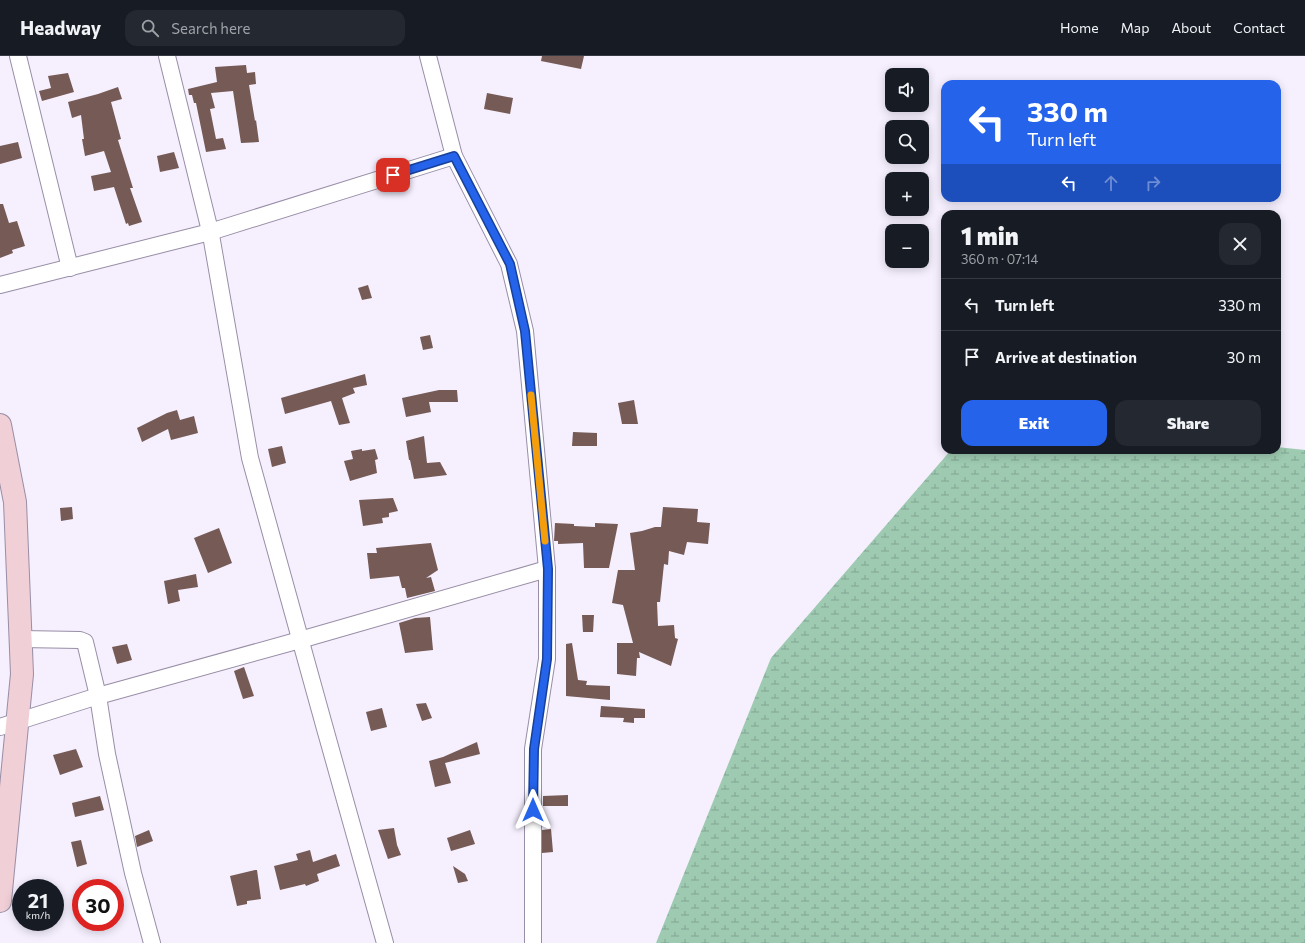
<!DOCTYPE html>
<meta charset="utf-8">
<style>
:root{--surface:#171b24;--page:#242831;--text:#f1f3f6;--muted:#9ea1a6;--line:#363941;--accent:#2563eb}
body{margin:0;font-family:Commissioner,sans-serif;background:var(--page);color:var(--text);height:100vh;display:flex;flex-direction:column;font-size:15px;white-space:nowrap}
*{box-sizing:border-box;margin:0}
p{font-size:13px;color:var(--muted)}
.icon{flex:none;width:22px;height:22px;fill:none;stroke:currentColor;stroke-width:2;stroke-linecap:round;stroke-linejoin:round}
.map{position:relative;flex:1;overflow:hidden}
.sheet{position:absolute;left:941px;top:154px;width:340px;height:244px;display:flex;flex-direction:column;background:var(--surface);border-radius:12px;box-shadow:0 2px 10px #0003}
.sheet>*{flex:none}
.top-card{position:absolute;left:941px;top:24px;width:340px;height:122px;border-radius:12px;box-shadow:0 2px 10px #0003;background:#2563eb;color:#fff;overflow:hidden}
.tools{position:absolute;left:885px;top:12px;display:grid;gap:8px}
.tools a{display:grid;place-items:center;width:44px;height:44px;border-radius:8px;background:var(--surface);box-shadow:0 2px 10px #0003;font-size:20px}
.speed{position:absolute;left:12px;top:823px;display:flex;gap:8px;font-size:20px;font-weight:700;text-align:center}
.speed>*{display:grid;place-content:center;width:52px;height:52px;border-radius:50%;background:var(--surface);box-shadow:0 2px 10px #0003;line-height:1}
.speed small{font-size:10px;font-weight:400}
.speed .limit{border:6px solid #d22;background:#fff;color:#111}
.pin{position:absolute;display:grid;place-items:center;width:34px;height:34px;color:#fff;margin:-17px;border-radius:8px;box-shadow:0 2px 6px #0006}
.me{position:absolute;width:44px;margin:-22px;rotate:0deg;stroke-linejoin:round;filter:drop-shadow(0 0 3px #0008)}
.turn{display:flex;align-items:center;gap:14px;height:84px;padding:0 20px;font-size:18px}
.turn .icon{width:52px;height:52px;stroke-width:2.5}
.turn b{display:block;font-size:28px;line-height:34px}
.lanes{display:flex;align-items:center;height:38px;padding:0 20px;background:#0003;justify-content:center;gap:20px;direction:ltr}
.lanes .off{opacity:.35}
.round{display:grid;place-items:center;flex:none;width:42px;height:42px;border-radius:12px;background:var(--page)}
.headline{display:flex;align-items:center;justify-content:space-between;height:68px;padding:0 20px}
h1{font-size:24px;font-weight:800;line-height:30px}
.action{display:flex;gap:8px;margin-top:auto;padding:8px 20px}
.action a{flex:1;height:46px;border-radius:12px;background:var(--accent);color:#fff;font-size:16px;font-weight:800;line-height:46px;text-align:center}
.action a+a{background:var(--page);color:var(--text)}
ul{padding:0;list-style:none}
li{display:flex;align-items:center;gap:12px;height:52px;padding:0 20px;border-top:1px solid var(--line)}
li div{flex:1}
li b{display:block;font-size:15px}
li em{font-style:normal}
header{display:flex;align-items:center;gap:24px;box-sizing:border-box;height:56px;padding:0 20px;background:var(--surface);border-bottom:1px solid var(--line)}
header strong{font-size:19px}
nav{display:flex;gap:22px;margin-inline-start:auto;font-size:14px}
.search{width:280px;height:36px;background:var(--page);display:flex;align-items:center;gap:10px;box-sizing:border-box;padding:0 14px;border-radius:12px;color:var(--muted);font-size:15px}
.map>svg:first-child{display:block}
</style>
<header>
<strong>Headway</strong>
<div class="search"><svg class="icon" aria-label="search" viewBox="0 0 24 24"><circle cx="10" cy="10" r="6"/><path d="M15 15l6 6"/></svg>Search here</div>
<nav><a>Home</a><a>Map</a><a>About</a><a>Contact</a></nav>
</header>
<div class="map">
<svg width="1305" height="887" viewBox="0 0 1305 887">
<defs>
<pattern id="wetland-marsh" width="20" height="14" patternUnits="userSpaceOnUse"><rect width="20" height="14" fill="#9ecab1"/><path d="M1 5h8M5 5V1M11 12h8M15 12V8" fill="none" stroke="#81a491"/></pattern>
</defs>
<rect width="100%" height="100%" fill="#f5effe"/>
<polygon fill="url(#wetland-marsh)" points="1277,391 1305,394 1305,887 656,887 771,602 951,394 1277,394"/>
<g fill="#755a56">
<polygon points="542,0 584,0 581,13 541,5"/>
<polygon points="246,9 247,17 255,16 256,28 249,29 255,65 256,64 259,86 241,87 233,35 211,37 215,52 210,53 216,83 223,82 226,93 206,96 196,47 194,47 192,39 189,39 188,33 217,26 215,11"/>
<polygon points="68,17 74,36 42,45 39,35 51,32 48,20"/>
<polygon points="118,31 122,43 111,46 121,83 118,84 133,132 130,132 142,166 129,170 128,167 126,168 114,131 94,135 91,120 111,116 104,95 85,100 82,83 84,83 81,59 72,62 68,46 98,38"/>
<polygon points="487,37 513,42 510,58 484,53"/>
<polygon points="18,86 22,102 0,108 0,90"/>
<polygon points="174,96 179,112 160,116 157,100"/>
<polygon points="0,148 3,148 9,167 17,165 25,190 12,194 13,197 0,202"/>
<polygon points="368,229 372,242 362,244 358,232"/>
<polygon points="430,279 433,292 423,294 420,281"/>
<polygon points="365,318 367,329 353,332 355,337 342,342 350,367 339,369 331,345 285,358 281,342"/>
<polygon points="439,334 457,334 458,346 429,346 431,356 406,361 402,342"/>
<polygon points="634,344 638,368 622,368 618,347"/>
<polygon points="177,354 180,364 194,360 198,377 171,384 168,373 142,386 137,372 167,357"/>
<polygon points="573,376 597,377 597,390 572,390"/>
<polygon points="424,380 427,407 440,406 447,419 414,423 410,404 409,404 406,385"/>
<polygon points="282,390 286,407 272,411 268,393"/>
<polygon points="362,393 362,395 375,393 378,403 375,404 377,417 350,425 344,405 353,403 351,395"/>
<polygon points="393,442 398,455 389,457 389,461 382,462 383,467 363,470 359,444"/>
<polygon points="72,451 73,463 61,465 60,452"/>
<polygon points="663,451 698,453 697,466 710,467 708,488 687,486 684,499 669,495 668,509 664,508 660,546 657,546 658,570 674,569 675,582 678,583 671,610 639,596 640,602 637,602 636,620 617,618 617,587 633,587 623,549 612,547 618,514 635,514 630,477 642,475 655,471 661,471"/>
<polygon points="555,467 574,468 574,470 595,471 595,467 618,468 609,512 584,512 583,487 558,488 558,485 554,485"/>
<polygon points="219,472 232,507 208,517 194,482"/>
<polygon points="431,487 438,514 426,522 431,521 435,535 407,542 405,532 402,532 399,520 370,523 367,497 377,497 376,492"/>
<polygon points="196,518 198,531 178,534 180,545 168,548 164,525"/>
<polygon points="582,559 594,559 593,576 583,576"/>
<polygon points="430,561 433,594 405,597 399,567 415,562"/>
<polygon points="572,587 578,624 587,625 586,629 610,630 610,644 566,640 566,588"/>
<polygon points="127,588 132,604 117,608 112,591"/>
<polygon points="244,611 254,640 243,643 234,615"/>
<polygon points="426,647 432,662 422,665 416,648"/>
<polygon points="601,650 645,653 645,662 634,662 634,667 623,666 624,662 600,661"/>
<polygon points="382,652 387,671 371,675 366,656"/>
<polygon points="477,686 480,698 445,707 451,727 435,731 429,705 443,701"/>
<polygon points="76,693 83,711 60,719 53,699"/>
<polygon points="568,739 568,750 543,750 543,740"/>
<polygon points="100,740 104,754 75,761 72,747"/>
<polygon points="394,772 397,789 401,799 388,803 378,774"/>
<polygon points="551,773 553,796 542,797 542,774"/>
<polygon points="149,774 153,785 137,791 135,780"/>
<polygon points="470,774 475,788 451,795 447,782"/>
<polygon points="81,784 87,808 77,811 71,786"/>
<polygon points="310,794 313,806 336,798 340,810 317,818 319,825 306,830 305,828 280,834 274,810 298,804 296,798"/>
<polygon points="453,810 465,818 468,825 458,827"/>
<polygon points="255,814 257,814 261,843 247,845 247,848 237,850 230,820"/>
</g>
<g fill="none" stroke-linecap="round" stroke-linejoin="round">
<g stroke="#988ea6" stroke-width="18">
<g id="street">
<polyline points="18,0 70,212"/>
<polyline points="167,0 211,179 250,402 324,669 385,887"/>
<polyline points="428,0 454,100 509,208 525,275 547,513 547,603 533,693 533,887"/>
<polyline points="0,229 210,176 454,100"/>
<polyline points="21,583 80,584 85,586 98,640 107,698 133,817 152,887"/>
<polyline points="0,671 98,640 300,584 547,513"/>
</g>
</g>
<g stroke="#988ea6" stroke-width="24">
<polyline id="secondary" points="0,369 15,446 22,618 0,845"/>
</g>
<use href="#street" stroke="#fff" stroke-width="16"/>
<use href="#secondary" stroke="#f1cfd6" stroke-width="22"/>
</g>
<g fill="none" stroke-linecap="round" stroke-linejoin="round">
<g stroke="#184099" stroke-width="10">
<polyline id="route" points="393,119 454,100 510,208 525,275 548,513 547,603 534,693 533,754"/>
</g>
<use href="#route" stroke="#2563eb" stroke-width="7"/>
<polyline stroke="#f59e0b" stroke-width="7" points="531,339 545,485"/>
</g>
</svg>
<div class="tools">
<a><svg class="icon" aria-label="sound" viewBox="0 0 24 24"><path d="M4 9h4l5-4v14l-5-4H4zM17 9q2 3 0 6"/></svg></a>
<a><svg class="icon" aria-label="search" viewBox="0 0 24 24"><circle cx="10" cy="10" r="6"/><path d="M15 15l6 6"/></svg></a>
<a>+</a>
<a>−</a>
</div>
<div class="speed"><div>21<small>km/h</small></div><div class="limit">30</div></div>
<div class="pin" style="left:393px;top:119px;background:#d93025"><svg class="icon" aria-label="arrive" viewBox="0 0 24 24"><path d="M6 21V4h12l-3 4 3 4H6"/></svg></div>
<svg class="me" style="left:533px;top:754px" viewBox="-20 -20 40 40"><path d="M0-17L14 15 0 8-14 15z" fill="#2563eb" stroke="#fff" stroke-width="4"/></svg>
<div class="top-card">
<div class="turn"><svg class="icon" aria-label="left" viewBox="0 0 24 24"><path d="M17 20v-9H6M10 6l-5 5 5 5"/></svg><div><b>330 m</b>Turn left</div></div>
<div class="lanes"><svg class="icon" aria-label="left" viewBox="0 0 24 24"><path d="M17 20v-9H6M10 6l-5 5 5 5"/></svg><svg class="icon off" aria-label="ahead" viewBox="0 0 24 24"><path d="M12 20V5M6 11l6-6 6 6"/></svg><svg class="icon off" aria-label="right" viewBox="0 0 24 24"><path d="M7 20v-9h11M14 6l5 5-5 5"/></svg></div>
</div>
<section class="sheet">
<div class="headline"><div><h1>1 min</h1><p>360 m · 07:14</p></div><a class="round"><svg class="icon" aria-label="close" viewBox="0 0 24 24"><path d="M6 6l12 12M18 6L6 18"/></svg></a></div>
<ul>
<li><svg class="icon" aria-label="left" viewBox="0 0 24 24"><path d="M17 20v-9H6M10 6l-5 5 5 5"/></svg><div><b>Turn left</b></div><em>330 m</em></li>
<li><svg class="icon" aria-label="arrive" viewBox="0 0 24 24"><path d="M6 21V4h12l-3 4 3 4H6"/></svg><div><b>Arrive at destination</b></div><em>30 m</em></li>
</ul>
<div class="action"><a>Exit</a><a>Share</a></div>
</section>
</div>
